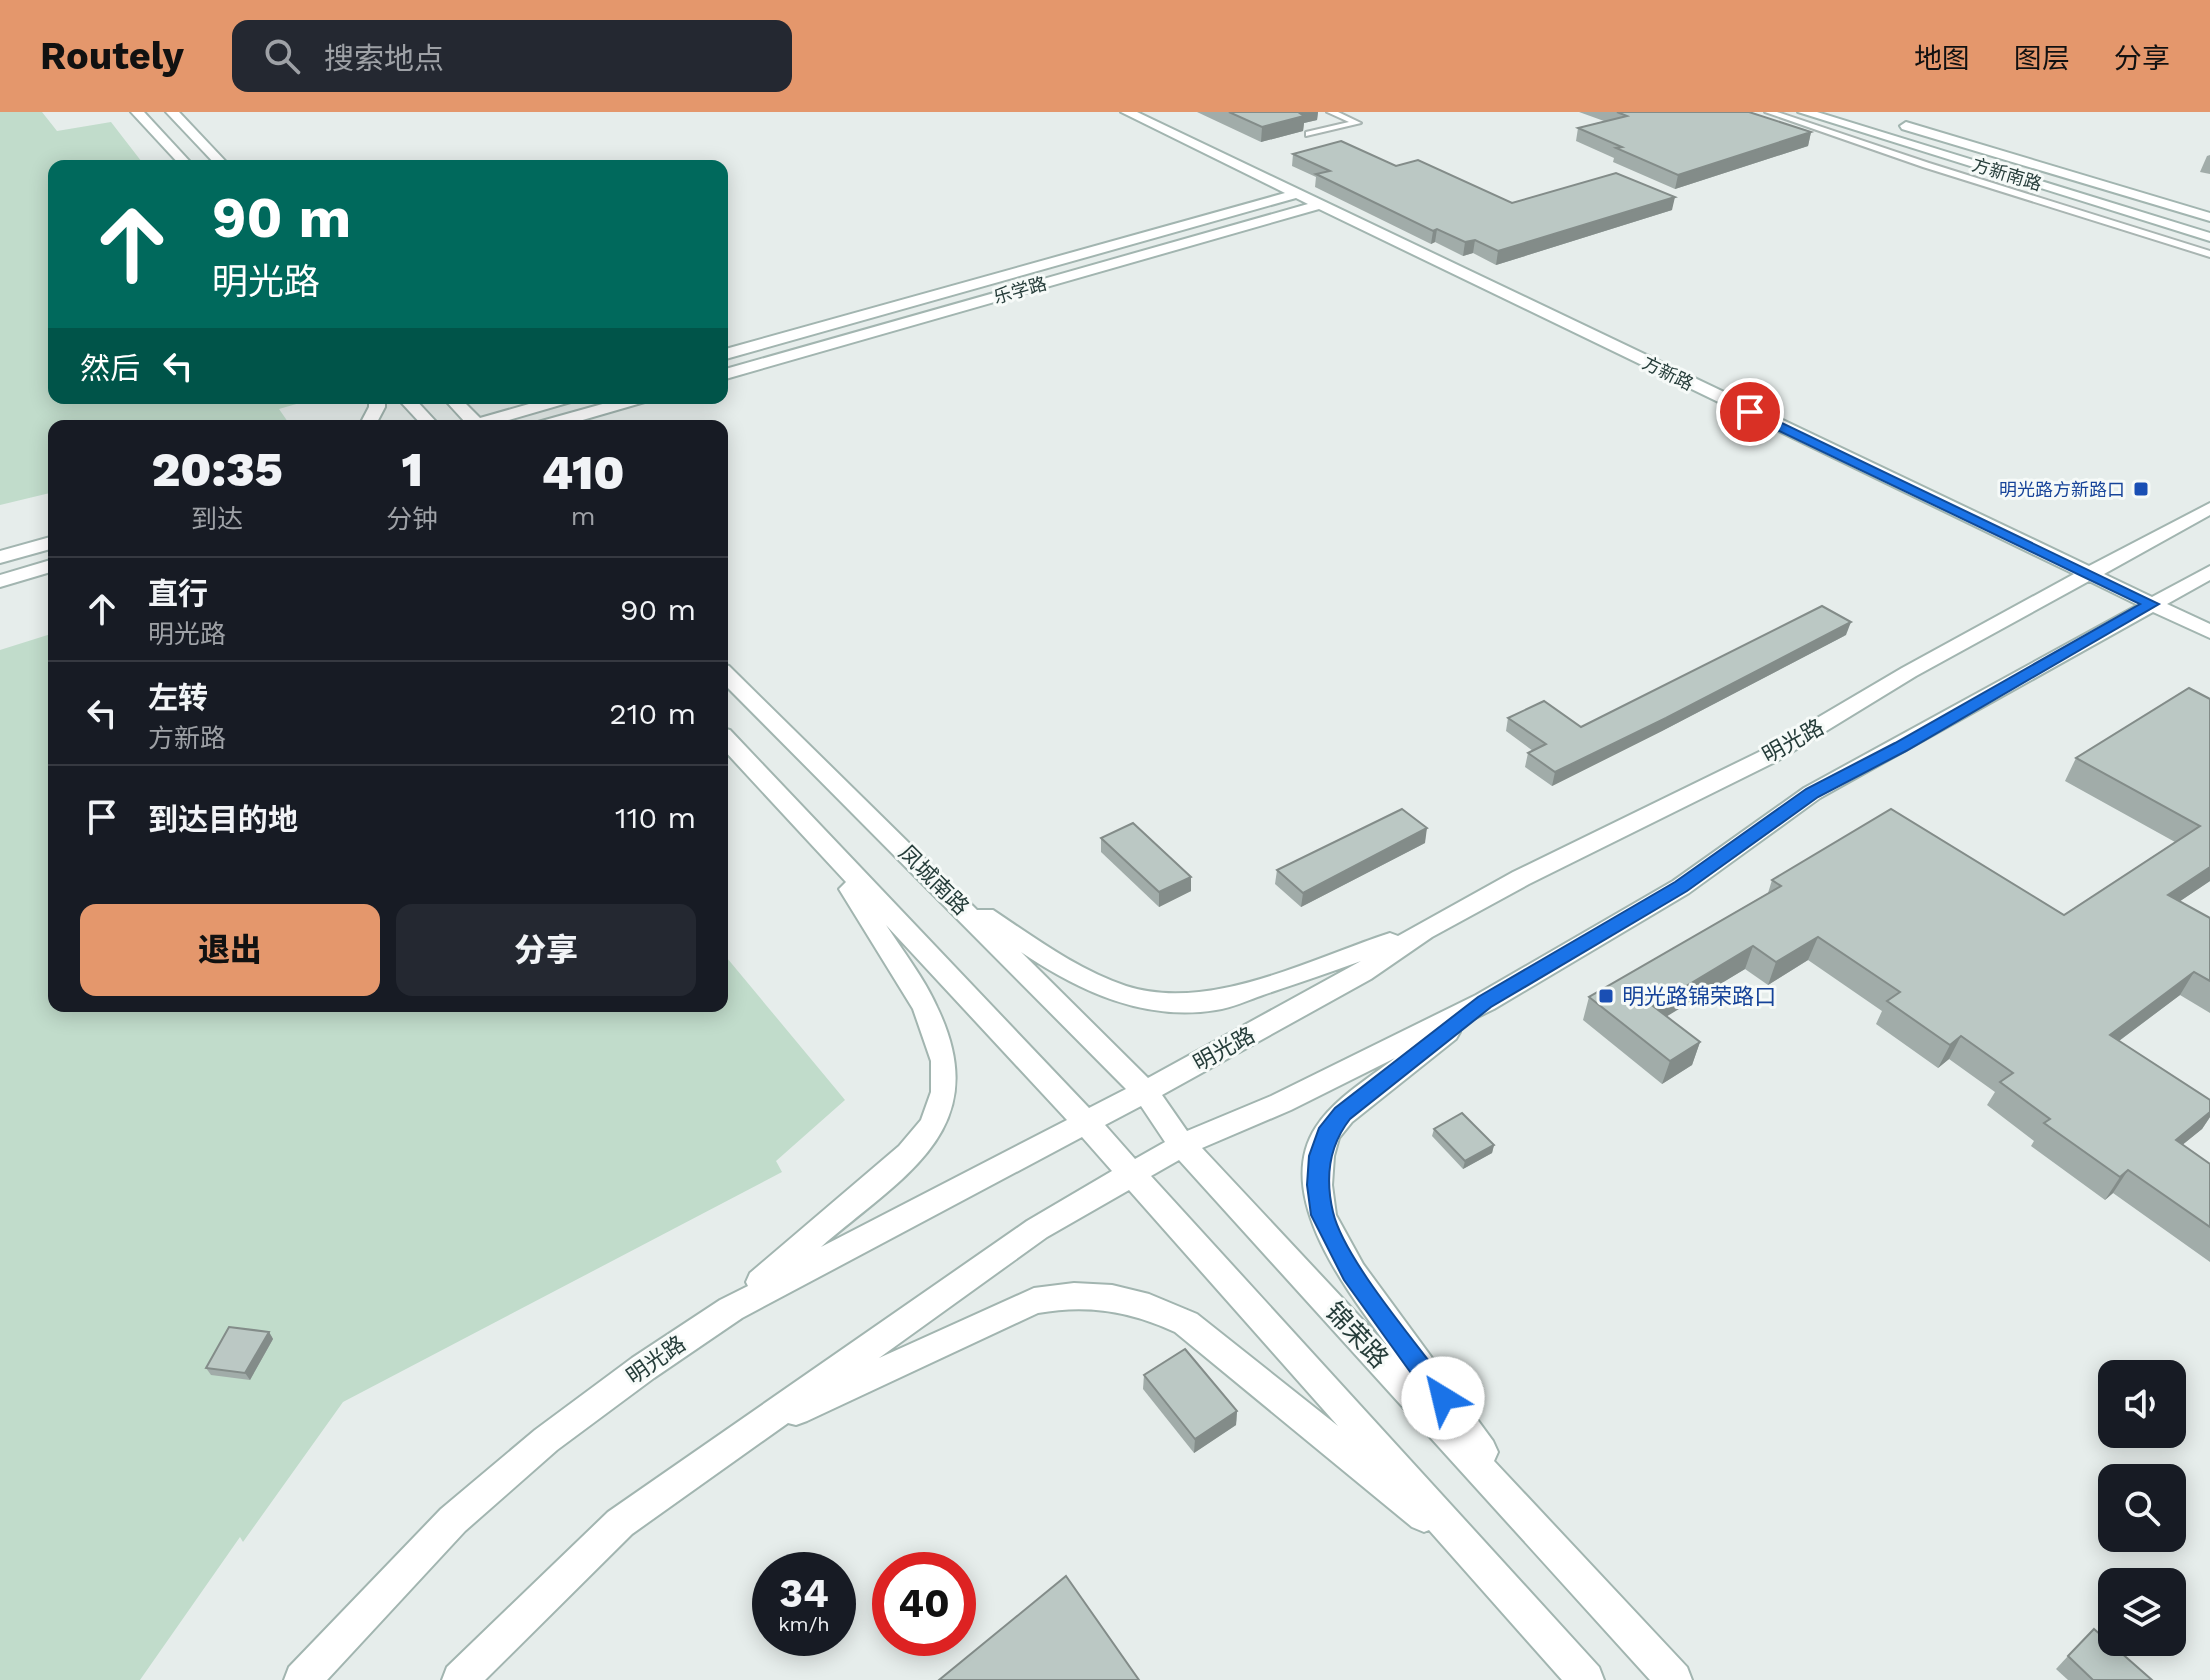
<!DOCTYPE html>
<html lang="zh">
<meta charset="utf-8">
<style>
:root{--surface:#171b24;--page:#242831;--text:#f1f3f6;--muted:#9ea1a6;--line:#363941;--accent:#e4976c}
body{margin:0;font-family:"Work Sans","Noto Sans SC",sans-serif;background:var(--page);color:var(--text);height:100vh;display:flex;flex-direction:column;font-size:30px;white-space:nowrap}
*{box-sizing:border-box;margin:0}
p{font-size:26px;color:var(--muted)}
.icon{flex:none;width:44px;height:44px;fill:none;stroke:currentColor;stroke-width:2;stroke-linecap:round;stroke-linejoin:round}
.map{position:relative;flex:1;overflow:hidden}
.side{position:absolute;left:48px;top:308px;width:680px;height:592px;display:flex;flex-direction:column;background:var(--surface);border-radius:16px;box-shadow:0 4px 20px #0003}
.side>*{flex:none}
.guide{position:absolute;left:48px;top:48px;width:680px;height:244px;border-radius:16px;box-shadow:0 4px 20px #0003;background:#00695c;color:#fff;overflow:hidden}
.fabs{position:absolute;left:2098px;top:1248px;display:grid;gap:16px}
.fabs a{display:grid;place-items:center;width:88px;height:88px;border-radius:16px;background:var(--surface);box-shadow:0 4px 20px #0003;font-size:40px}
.speed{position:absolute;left:752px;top:1440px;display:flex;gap:16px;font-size:40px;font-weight:700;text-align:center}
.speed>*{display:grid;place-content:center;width:104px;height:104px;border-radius:50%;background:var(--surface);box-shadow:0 4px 20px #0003;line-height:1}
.speed small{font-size:20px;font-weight:400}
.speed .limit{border:12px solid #d22;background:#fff;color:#111}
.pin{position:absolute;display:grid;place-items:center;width:68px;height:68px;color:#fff;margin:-34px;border:4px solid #fff;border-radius:50%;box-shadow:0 2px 8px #0007}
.me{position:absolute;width:88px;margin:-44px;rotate:324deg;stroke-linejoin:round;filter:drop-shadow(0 0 6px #0008)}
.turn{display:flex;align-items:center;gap:28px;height:168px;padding:0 32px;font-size:36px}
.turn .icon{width:104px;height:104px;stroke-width:2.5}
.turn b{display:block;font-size:56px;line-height:68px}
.then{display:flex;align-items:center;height:76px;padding:0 32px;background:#0003;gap:16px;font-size:30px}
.eta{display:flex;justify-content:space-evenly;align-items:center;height:136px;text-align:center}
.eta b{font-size:48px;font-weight:800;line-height:56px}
.primary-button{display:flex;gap:16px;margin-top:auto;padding:16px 32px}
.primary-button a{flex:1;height:92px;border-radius:16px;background:var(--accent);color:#111;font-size:32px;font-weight:800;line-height:92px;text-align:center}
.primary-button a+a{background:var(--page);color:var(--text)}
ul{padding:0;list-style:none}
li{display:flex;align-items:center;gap:24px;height:104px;padding:0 32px;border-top:2px solid var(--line)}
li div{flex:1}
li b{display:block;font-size:30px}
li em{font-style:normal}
header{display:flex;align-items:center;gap:48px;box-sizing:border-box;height:112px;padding:0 40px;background:var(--accent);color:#111}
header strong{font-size:38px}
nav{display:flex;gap:44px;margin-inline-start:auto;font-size:28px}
.search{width:560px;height:72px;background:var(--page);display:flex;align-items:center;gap:20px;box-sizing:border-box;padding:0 28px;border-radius:16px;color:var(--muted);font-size:30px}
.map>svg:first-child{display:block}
</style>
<header>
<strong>Routely</strong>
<div class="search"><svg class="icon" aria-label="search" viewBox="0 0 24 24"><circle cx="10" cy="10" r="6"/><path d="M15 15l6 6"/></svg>搜索地点</div>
<nav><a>地图</a><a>图层</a><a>分享</a></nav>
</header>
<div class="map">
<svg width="2210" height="1568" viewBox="0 0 2210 1568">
<rect width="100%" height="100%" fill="#e6edeb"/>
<g fill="#c1dccb">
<polygon points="0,0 42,0 57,19 111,10 145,54 54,54 54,286 317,286 279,297 288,310 272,314 54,314 54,380 0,393"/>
<polygon points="54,521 54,894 722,894 722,840 845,988 776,1049 782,1060 343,1290 243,1430 240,1425 140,1568 0,1568 0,538"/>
</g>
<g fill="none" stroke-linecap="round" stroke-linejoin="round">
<g stroke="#a9b5b2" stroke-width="4">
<g id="lane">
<polygon points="1327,0 1338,0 1361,11 1306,24 1306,20 1349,10"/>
<polygon points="1765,0 1777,0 1929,51 2210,139 2210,145 1923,55"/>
</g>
</g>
<g stroke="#a2b5b0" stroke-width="4">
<g id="secondary">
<polygon points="131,0 144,0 194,54 181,54"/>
<polygon points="166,0 179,0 230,54 217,54"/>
<path d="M 1121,0 L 1137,0 L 2089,454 L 2210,391 L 2210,403 L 2104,462 L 2152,485 L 2210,454 L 2210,468 L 2167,492 L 2210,512 L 2210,526 L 2153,500 L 1820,686 L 1689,781 L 1494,897 L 1457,915 L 1460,920 L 1456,927 L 1352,1010 L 1339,1026 L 1334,1044 L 1332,1073 L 1336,1103 L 1363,1152 L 1493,1329 L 1498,1340 L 1494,1349 L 1687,1555 L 1692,1568 L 1650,1568 L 1179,1048 L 1151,1064 L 1599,1555 L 1604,1568 L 1562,1568 L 1429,1418 L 1424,1420 L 1412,1415 L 1175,1220 C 1130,1199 1087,1192 1038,1201 L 807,1309 L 796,1313 L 788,1311 L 632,1422 L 485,1568 L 442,1568 L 447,1555 L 608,1400 L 1027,1109 L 1112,1059 L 1082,1025 L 742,1206 L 654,1266 L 557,1338 L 465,1419 L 327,1568 L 284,1568 L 289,1555 L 441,1397 L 535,1318 L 632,1246 L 720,1188 L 748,1174 L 746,1170 L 750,1161 L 899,1034 L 921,1008 L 931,980 L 931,949 L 913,897 L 839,777 L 846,770 L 722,636 L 722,616 L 730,618 L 1089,996 L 1126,977 L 722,570 L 722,552 L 729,554 L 977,798 L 993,798 C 1035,826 1078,858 1126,874 C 1206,900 1305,850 1381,824 L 1390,821 L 1398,824 L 1513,760 L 1761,639 L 1902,556 L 2074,462 L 1319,97 L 722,268 L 722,258 L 1308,92 L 1296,86 L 722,248 L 722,238 L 1285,81 ZM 2089,469 L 2138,493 L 1804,676 L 1673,769 L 1476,883 L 1271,984 L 1187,1019 L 1162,983 L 1371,867 L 1432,825 L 1529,772 L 1777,649 L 1916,564 ZM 886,813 L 1067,1008 L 821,1135 C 903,1064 996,1018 937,895 C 924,866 903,839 886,813 ZM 1021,840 C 1079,879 1145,910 1216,898 C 1232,896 1248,888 1263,883 C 1295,872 1328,861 1361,849 L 1148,966 ZM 1395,946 C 1368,967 1335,986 1316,1015 C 1271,1084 1350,1182 1389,1236 L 1202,1036 L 1291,998 ZM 1141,994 L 1165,1030 L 1135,1047 L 1105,1013 ZM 1129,1078 L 1338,1314 L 1197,1202 L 1149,1182 L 1112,1173 L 1074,1171 L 1034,1176 L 879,1246 L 1047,1125 Z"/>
<polygon points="1798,0 1817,0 2210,121 2210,129"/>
<polygon points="1906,10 2210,101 2210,109 1902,17 1900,14"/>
<polygon points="369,286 385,286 385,295 375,314 359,314 369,295"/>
<polygon points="397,286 414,286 440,314 423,314"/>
<polygon points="443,286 460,286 480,306 550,286 576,286 574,289 488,314 461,314 465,310"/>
<polygon points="624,286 650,286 648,289 562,314 536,314 538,310"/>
<polygon points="54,424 54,436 0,451 0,439"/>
<polygon points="54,447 54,459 0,475 0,463"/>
</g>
</g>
<use href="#lane" fill="#fff" fill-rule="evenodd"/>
<use href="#secondary" fill="#fff" fill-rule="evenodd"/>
</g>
<g fill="#a1aca9">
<polygon points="1197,0 1318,0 1317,8 1304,11 1303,19 1261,30"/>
<polygon points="1579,0 1749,0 1811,20 1808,34 1675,77 1613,50 1614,46 1576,29 1578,16 1604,9"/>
<polygon points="1293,42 1396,54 1512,91 1672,98 1496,153 1473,141 1463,144 1435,130 1431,132 1315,75 1316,65 1292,54"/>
<polygon points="2210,43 2210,62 2200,60 2207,44"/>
<polygon points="1846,523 1662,619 1552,674 1525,655 1528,641 1533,639 1506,619 1508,606 1581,615"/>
<polygon points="2189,576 2210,769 2180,789 2210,806 2210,901 2180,883 2119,929 2210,988 2210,1005 2202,1017 2182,1033 2210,1052 2210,1150 2113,1081 2105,1088 2031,1034 2034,1029 1987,993 1995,980 1949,947 1938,956 1876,912 1882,899 1808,848 1768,873 1745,857 1666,904 1700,930 1692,953 1662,972 1583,908 1589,885 1768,781 1772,768 2064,803 2175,730 2065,669 2076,646"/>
<polygon points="1101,726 1191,779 1159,795 1101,740"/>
<polygon points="1425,731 1301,795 1275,772 1277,758"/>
<polygon points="1434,1017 1494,1033 1492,1041 1463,1057 1432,1024"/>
<polygon points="269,1220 273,1227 250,1268 211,1263 206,1256"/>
<polygon points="1144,1263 1237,1299 1236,1313 1194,1341 1143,1277"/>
<polygon points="2068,1544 2152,1568 2068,1568 2056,1557"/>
</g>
<g fill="#838c89">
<polygon points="1296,0 1318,0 1317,8 1304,11 1303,19 1261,30 1262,15"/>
<polygon points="1811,20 1808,34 1675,77 1678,63"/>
<polygon points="1675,85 1672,98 1496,153 1498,139"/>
<polygon points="1437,117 1435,130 1431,132 1433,119"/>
<polygon points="1475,128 1473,141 1463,144 1465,130"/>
<polygon points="1851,510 1846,523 1662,619 1552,674 1555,660"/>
<polygon points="1427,716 1425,731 1301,795 1303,781"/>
<polygon points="2210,755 2210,769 2155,806 2168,783"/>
<polygon points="1191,765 1191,779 1159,795 1159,780"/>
<polygon points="1818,825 1808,848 1768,873 1776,850"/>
<polygon points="1753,834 1745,857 1646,917 1653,894"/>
<polygon points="2194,860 2180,883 2096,946 2110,923"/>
<polygon points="1961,924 1949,947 1938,956 1950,933"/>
<polygon points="1700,930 1692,953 1662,972 1670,949"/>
<polygon points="2210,1000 2210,1005 2202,1017 2160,1051 2176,1028"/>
<polygon points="1494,1033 1492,1041 1463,1057 1465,1049"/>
<polygon points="2128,1058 2113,1081 2105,1088 2120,1065"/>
<polygon points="269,1220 273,1227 250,1268 245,1261"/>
<polygon points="1237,1299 1236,1313 1194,1341 1195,1327"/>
</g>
<g fill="#bbc8c4" stroke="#838c89" stroke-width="2">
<polygon points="1229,0 1298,0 1304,4 1262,15"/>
<polygon points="1617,0 1749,0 1811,20 1678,63 1616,36 1622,35 1578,16 1627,4"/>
<polygon points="1341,29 1396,54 1418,48 1512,91 1616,61 1675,85 1498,139 1475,128 1465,130 1437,117 1433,119 1316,62 1330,59 1293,42"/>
<polygon points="1822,494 1851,510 1666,606 1555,660 1528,641 1546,632 1508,606 1544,589 1581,615"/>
<polygon points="2189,576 2210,587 2210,755 2168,783 2210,806 2210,869 2194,860 2110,923 2210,988 2210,1000 2176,1028 2210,1052 2210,1115 2128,1058 2120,1065 2044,1011 2050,1007 2000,970 2013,961 1961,924 1950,933 1887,889 1900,880 1818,825 1776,850 1753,834 1653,894 1700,930 1670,949 1589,885 1781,774 1772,768 1891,697 2064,803 2200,714 2076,646"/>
<polygon points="1402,697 1427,716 1303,781 1277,758"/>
<polygon points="1133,711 1191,765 1159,780 1101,726"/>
<polygon points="1462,1001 1494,1033 1465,1049 1434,1017"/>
<polygon points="229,1215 269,1220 245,1261 206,1256"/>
<polygon points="1185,1237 1237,1299 1195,1327 1144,1263"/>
<polygon points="1066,1464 1139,1568 939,1568"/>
<polygon points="2094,1517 2152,1568 2093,1568 2068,1544"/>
</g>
<path fill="#1a73e8" stroke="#114b97" stroke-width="2" d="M 1746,298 L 1755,298 L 2159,492 L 1906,639 L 1818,685 L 1687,779 L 1491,895 L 1350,1007 C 1328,1035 1325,1066 1333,1100 C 1344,1148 1420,1235 1451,1278 L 1455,1286 L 1451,1293 L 1443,1297 L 1434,1293 L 1344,1168 L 1311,1103 L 1307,1073 L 1309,1044 L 1319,1016 L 1335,996 L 1478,885 L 1675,770 L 1806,677 L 1895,631 L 2140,492 L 1746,303 Z"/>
<g fill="#1a4fb4" stroke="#f6faf8" stroke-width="3">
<rect x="2133" y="369" width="16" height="16" rx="4"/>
<rect x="1598" y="876" width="16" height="16" rx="4"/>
</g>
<g text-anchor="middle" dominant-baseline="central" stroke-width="6" stroke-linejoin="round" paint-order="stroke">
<g font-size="18" fill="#263d3a" stroke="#f6faf8">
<text transform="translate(2007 62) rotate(17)">方新南路</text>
<text transform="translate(1020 178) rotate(-16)">乐学路</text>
<text transform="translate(1668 261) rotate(26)">方新路</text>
</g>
<g font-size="18" fill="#164399" stroke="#f6faf8" text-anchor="end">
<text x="2125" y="377">明光路方新路口</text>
</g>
<g font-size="22" fill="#263d3a" stroke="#f6faf8">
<text transform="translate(1793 629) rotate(-29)">明光路</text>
<text transform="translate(934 768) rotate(45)">凤城南路</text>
<text transform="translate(1224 937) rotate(-29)">明光路</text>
<text transform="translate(656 1248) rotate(-35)">明光路</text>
</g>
<g font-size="22" fill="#164399" stroke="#f6faf8" text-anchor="start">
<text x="1622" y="884">明光路锦荣路口</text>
</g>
<g font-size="26" fill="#263d3a" stroke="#f6faf8">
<text transform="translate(1357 1223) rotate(47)">锦荣路</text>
</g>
</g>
</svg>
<div class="fabs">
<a><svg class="icon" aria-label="sound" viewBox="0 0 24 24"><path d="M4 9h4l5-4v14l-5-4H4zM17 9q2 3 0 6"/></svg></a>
<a><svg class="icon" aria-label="search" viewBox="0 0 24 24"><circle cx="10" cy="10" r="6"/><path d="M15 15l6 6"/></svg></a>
<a><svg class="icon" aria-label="layers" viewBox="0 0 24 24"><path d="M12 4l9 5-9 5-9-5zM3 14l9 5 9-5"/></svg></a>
</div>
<div class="speed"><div>34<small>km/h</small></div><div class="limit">40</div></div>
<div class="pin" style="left:1750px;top:300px;background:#d93025"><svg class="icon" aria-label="arrive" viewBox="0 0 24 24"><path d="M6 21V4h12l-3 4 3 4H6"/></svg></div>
<svg class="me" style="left:1443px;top:1286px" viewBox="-20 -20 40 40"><circle r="19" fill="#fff"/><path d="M0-13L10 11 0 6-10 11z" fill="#1a73e8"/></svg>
<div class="guide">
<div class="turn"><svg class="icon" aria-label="ahead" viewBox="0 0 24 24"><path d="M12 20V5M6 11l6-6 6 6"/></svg><div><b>90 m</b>明光路</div></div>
<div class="then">然后<svg class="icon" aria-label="left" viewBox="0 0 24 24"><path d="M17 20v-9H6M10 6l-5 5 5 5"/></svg></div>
</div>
<section class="side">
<div class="eta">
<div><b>20:35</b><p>到达</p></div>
<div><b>1</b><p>分钟</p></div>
<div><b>410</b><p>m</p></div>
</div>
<ul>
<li><svg class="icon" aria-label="ahead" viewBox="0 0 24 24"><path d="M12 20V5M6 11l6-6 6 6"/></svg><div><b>直行</b><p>明光路</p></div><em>90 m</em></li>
<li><svg class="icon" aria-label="left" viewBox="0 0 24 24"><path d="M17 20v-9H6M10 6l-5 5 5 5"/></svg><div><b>左转</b><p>方新路</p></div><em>210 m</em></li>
<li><svg class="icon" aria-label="arrive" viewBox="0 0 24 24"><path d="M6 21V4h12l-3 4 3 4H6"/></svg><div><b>到达目的地</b></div><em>110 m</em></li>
</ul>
<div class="primary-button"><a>退出</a><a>分享</a></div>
</section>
</div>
